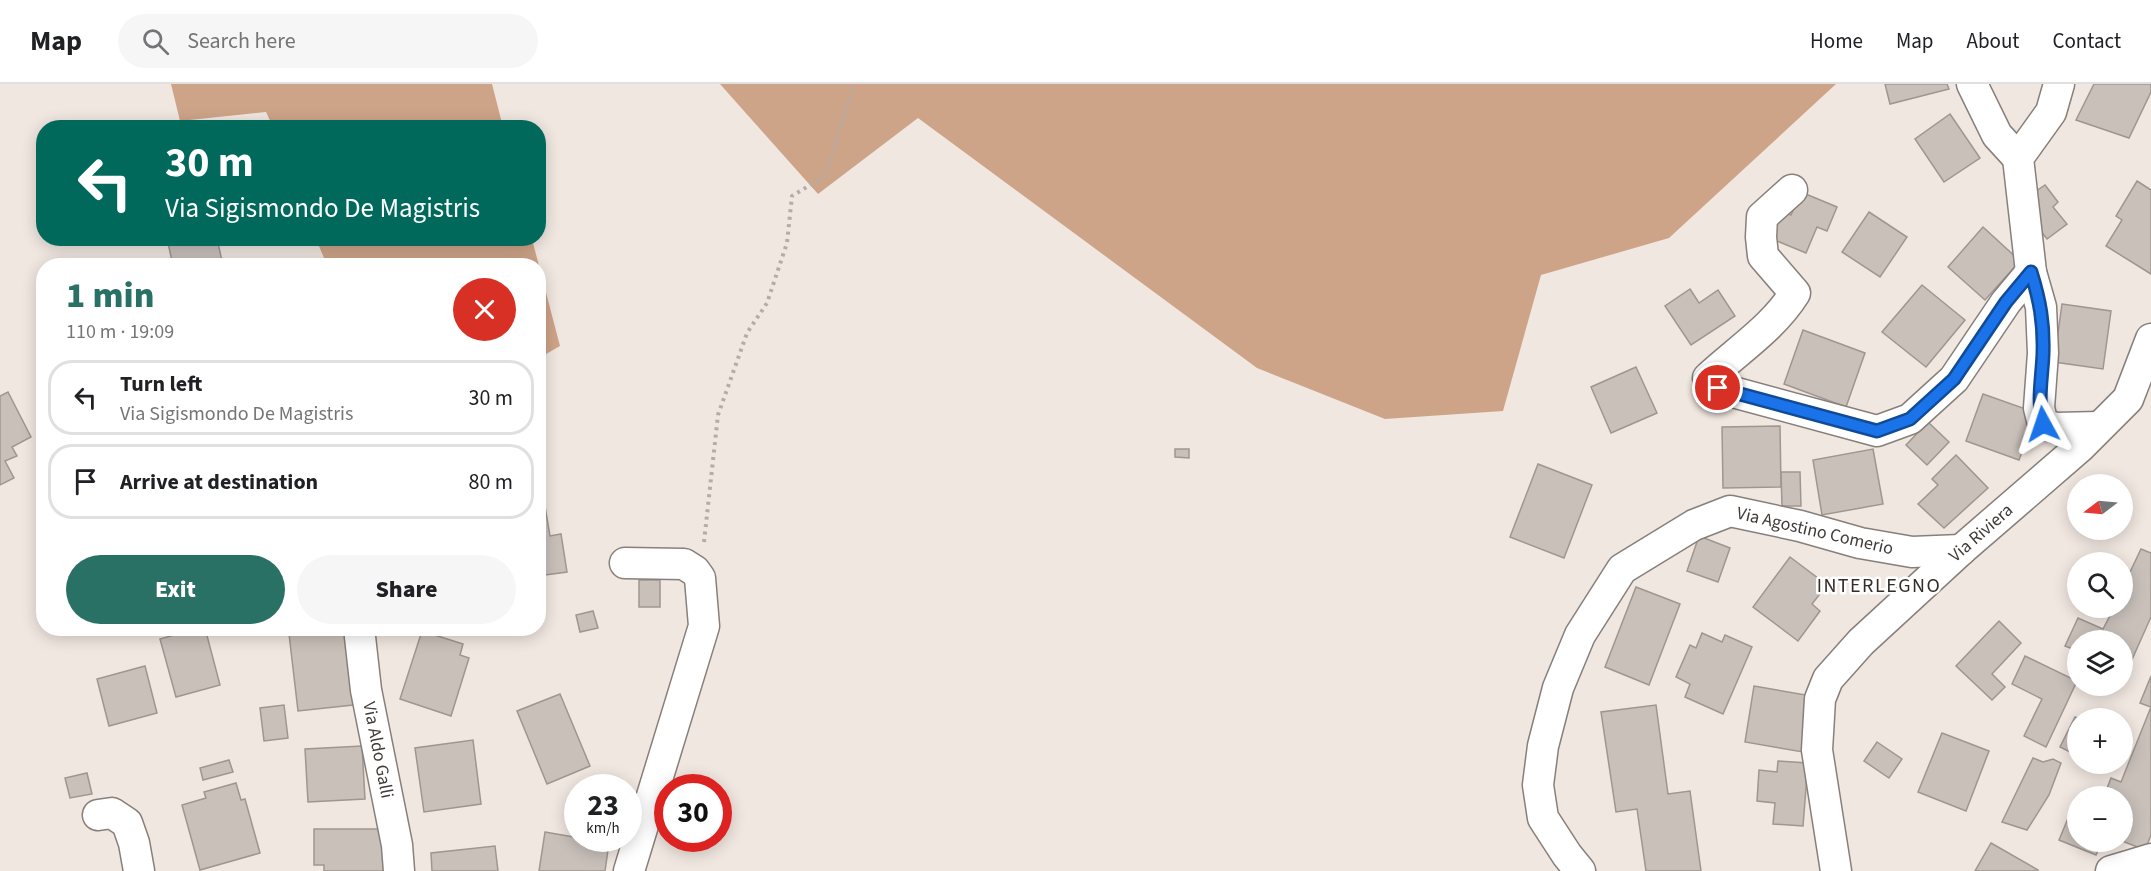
<!DOCTYPE html>
<meta charset="utf-8">
<style>
:root{--surface:#fff;--page:#f6f6f6;--text:#202124;--muted:#757577;--line:#e0e0e0;--accent:#297065}
body{margin:0;font-family:"Source Sans 3",sans-serif;background:var(--page);color:var(--text);height:100vh;display:flex;flex-direction:column;font-size:22px;white-space:nowrap}
*{box-sizing:border-box;margin:0}
p{font-size:20px;color:var(--muted)}
.icon{flex:none;width:33px;height:33px;fill:none;stroke:currentColor;stroke-width:2;stroke-linecap:round;stroke-linejoin:round}
.map{position:relative;flex:1;overflow:hidden}
.details{position:absolute;left:36px;top:174px;width:510px;height:378px;display:flex;flex-direction:column;background:var(--surface);border-radius:24px;box-shadow:0 3px 15px #0003}
.details>*{flex:none}
.guide{position:absolute;left:36px;top:36px;width:510px;height:126px;border-radius:24px;box-shadow:0 3px 15px #0003;background:#00695c;color:#fff;overflow:hidden}
.needle{width:39px;rotate:254deg}
.controls{position:absolute;left:2067px;top:390px;display:grid;gap:12px}
.controls a{display:grid;place-items:center;width:66px;height:66px;border-radius:50%;background:var(--surface);box-shadow:0 3px 15px #0003;font-size:30px}
.speed{position:absolute;left:564px;top:690px;display:flex;gap:12px;font-size:30px;font-weight:700;text-align:center}
.speed>*{display:grid;place-content:center;width:78px;height:78px;border-radius:50%;background:var(--surface);box-shadow:0 3px 15px #0003;line-height:1}
.speed small{font-size:15px;font-weight:400}
.speed .limit{border:9px solid #d22;background:#fff;color:#111}
.pin{position:absolute;display:grid;place-items:center;width:51px;height:51px;color:#fff;margin:-26px;border:3px solid #fff;border-radius:50%;box-shadow:0 2px 6px #0007}
.me{position:absolute;width:66px;margin:-33px;rotate:355deg;stroke-linejoin:round;filter:drop-shadow(0 0 4px #0008)}
.turn{display:flex;align-items:center;gap:21px;height:126px;padding:0 30px;font-size:27px}
.turn .icon{width:78px;height:78px;stroke-width:2.5}
.turn b{display:block;font-size:42px;line-height:51px}
.round{display:grid;place-items:center;flex:none;width:63px;height:63px;border-radius:32px;background:var(--page)}
.headline{display:flex;align-items:center;justify-content:space-between;height:102px;padding:0 30px}
h1{font-size:36px;font-weight:800;line-height:45px;color:var(--accent)}
.primary-button{display:flex;gap:12px;margin-top:auto;padding:12px 30px}
.primary-button a{flex:1;height:69px;border-radius:36px;background:var(--accent);color:#fff;font-size:24px;font-weight:800;line-height:69px;text-align:center}
.primary-button a+a{background:var(--page);color:var(--text)}
ul{padding:0;list-style:none}
li{display:flex;align-items:center;gap:18px;height:75px;margin:0 12px 9px;padding:0 18px;border:3px solid var(--line);border-radius:24px}
li div{flex:1}
li b{display:block;font-size:22px}
li em{font-style:normal}
header{display:flex;align-items:center;gap:36px;box-sizing:border-box;height:84px;padding:0 30px;background:var(--surface);border-bottom:2px solid var(--line)}
header strong{font-size:28px}
nav{display:flex;gap:33px;margin-inline-start:auto;font-size:21px}
.search{width:420px;height:54px;background:var(--page);display:flex;align-items:center;gap:15px;box-sizing:border-box;padding:0 21px;border-radius:33px;color:var(--muted);font-size:22px}
.map>svg:first-child{display:block}
</style>
<header>
<strong>Map</strong>
<div class="search"><svg class="icon" aria-label="search" viewBox="0 0 24 24"><circle cx="10" cy="10" r="6"/><path d="M15 15l6 6"/></svg>Search here</div>
<nav><a>Home</a><a>Map</a><a>About</a><a>Contact</a></nav>
</header>
<div class="map">
<svg width="2151" height="787" viewBox="0 0 2151 787">
<rect width="100%" height="100%" fill="#f1e7e1"/>
<g fill="#cea488">
<polygon points="171,0 492,0 503,43 273,43 266,28 180,37"/>
<polygon points="720,0 1836,0 1669,154 1541,191 1503,327 1385,335 1257,284 918,34 818,110"/>
<polygon points="316,155 532,155 560,262 539,274 538,182 327,181"/>
</g>
<g fill="#c9c0ba" stroke="#9f9690" stroke-width="1.5">
<polygon points="1885,0 1947,0 1949,5 1890,20"/>
<polygon points="2094,0 2151,0 2151,8 2129,54 2076,36"/>
<polygon points="1950,30 1980,74 1944,98 1915,55"/>
<polygon points="2137,97 2151,106 2151,190 2106,162 2122,136 2116,132"/>
<polygon points="2045,101 2058,118 2053,123 2067,140 2047,155 2036,141 2032,110"/>
<polygon points="1801,108 1837,123 1827,147 1817,143 1806,169 1765,152 1776,125 1791,131"/>
<polygon points="1869,128 1907,153 1880,193 1842,168"/>
<polygon points="1983,143 2020,177 1985,216 1948,183"/>
<polygon points="167,154 217,154 223,182 173,182"/>
<polygon points="1922,201 1965,236 1926,283 1882,248"/>
<polygon points="1690,205 1699,219 1718,206 1735,232 1691,261 1665,222"/>
<polygon points="2062,220 2111,227 2103,285 2054,278"/>
<polygon points="1803,246 1865,269 1846,323 1784,300"/>
<polygon points="1636,283 1657,329 1611,349 1591,303"/>
<polygon points="8,308 31,353 12,363 17,372 5,377 14,394 0,401 0,312"/>
<polygon points="1983,310 2037,329 2019,376 1966,357"/>
<polygon points="1928,338 1949,358 1927,381 1906,361"/>
<polygon points="1780,342 1781,403 1723,404 1722,343"/>
<polygon points="1175,365 1189,365 1189,374 1175,373"/>
<polygon points="1873,365 1883,420 1822,431 1813,376"/>
<polygon points="1956,371 1988,404 1944,444 1918,420 1938,401 1932,395"/>
<polygon points="1538,380 1592,401 1564,474 1510,453"/>
<polygon points="1781,388 1800,388 1801,422 1782,422"/>
<polygon points="545,422 550,452 561,450 567,488 538,492 538,423"/>
<polygon points="1699,452 1730,464 1718,498 1687,487"/>
<polygon points="2141,465 2151,469 2151,533 2126,589 2122,587 2122,556 2078,556 2078,567 2065,562 2078,534 2103,545 2114,524 2122,524 2122,505"/>
<polygon points="1790,473 1827,501 1812,520 1820,527 1798,557 1753,523"/>
<rect x="639" y="496" width="21" height="27"/>
<polygon points="1636,503 1680,520 1649,601 1605,583"/>
<polygon points="593,527 598,544 580,548 576,531"/>
<polygon points="1999,537 2021,559 1992,590 2005,603 1992,616 1956,582"/>
<polygon points="199,544 205,544 220,601 176,613 160,555"/>
<polygon points="345,544 353,621 298,627 289,550"/>
<polygon points="422,547 463,560 460,571 469,574 451,632 400,615"/>
<polygon points="1702,549 1722,558 1725,551 1752,563 1723,630 1685,613 1690,600 1676,593 1690,561 1696,564"/>
<polygon points="2025,572 2077,597 2046,663 2024,652 2042,615 2012,600"/>
<polygon points="145,582 157,629 109,642 97,595"/>
<polygon points="2151,592 2151,751 2145,766 2122,757 2122,712 2104,712 2111,694 2121,698 2151,623 2140,619"/>
<polygon points="1754,602 1812,612 1803,668 1745,658"/>
<polygon points="560,610 590,682 547,700 517,627"/>
<polygon points="284,621 288,654 264,657 260,624"/>
<polygon points="1656,621 1668,710 1690,707 1701,787 1646,787 1637,725 1616,728 1601,628"/>
<polygon points="2075,633 2078,634 2078,672 2060,663"/>
<polygon points="1942,649 1989,667 1966,727 1918,708"/>
<polygon points="473,656 481,720 424,728 415,664"/>
<polygon points="1877,658 1902,675 1889,694 1864,677"/>
<polygon points="362,662 365,715 308,718 305,665"/>
<polygon points="2033,674 2043,678 2053,675 2061,679 2049,711 2027,746 2002,738"/>
<polygon points="229,676 233,688 203,696 200,684"/>
<polygon points="1778,677 1808,679 1803,742 1773,740 1775,719 1757,717 1759,686 1777,688"/>
<polygon points="87,689 92,710 70,714 65,694"/>
<polygon points="236,699 241,716 245,715 260,769 200,786 182,721 206,714 204,708"/>
<polygon points="2076,715 2078,716 2078,758 2102,758 2096,771 2059,756"/>
<polygon points="314,745 390,745 390,787 324,787 324,781 314,781"/>
<polygon points="545,748 609,759 605,787 539,787"/>
<polygon points="1991,759 2038,786 2038,787 1975,787"/>
<polygon points="495,762 498,787 432,787 431,769"/>
</g>
<g fill="none" stroke-linecap="round" stroke-linejoin="round">
<g stroke="#877f7a" stroke-width="33">
<g id="minor">
<polyline points="1972,0 1997,51 2018,74"/>
<polyline points="2059,0 2051,28 2018,74 2031,188 2041,223 2043,269 2039,324 2043,340 2056,344 2099,343"/>
<path d="M 1792,106 L 1762,133 L 1761,153 L 1763,172 L 1795,209 C 1773,244 1738,266 1708,294 L 1718,304 L 1877,347 L 1910,335 L 1954,295 L 2006,218 L 2031,188"/>
<polyline points="625,479 684,480 695,487 700,494 704,542 629,787"/>
<polyline points="359,544 366,606 397,761 399,787"/>
<polyline points="98,731 112,729 127,739 134,759 139,787"/>
<polyline points="1580,787 1567,771 1543,734 1538,701 1543,662 1558,604 1580,551 1622,485 1694,441 1730,427 1800,442 1860,459 1912,468 1961,466"/>
<polyline points="1836,787 1817,666 1820,615 1828,595 1861,558 1961,466 2080,363 2128,315 2151,255"/>
<polyline points="2111,787 2151,775"/>
</g>
</g>
<polyline stroke="#b4aca7" stroke-width="4" stroke-dasharray="3 4.5" stroke-linecap="butt" points="704,458 718,331 747,249 767,219 787,159 792,112 825,92 854,0"/>
<use href="#minor" stroke="#fff" stroke-width="30"/>
</g>
<g fill="none" stroke-linecap="round" stroke-linejoin="round">
<g stroke="#114b97" stroke-width="15">
<path id="route" d="M 1718,304 L 1877,347 L 1910,335 L 1954,295 L 2006,218 L 2031,188 C 2040,217 2044,239 2043,270 C 2042,294 2037,317 2043,340"/>
</g>
<use href="#route" stroke="#1a73e8" stroke-width="10"/>
</g>
<g text-anchor="middle" dominant-baseline="central" stroke-width="5" stroke-linejoin="round" paint-order="stroke">
<g font-size="18" fill="#3f3b39" stroke="#fff">
<text transform="translate(1815 447) rotate(13)">Via Agostino Comerio</text>
<text transform="translate(1981 449) rotate(-41)">Via Riviera</text>
<text transform="translate(378 666) rotate(79)">Via Aldo Galli</text>
</g>
<g font-size="20" letter-spacing="1.5" fill="#332c28" stroke="#fff">
<text x="1879" y="502">INTERLEGNO</text>
</g>
</g>
</svg>
<div class="controls">
<a><svg class="needle" viewBox="-14 -14 28 28"><path d="M0-13l5 13h-10z" fill="#e53935"/><path d="M0 13l5-13h-10z" fill="#757577"/></svg></a>
<a><svg class="icon" aria-label="search" viewBox="0 0 24 24"><circle cx="10" cy="10" r="6"/><path d="M15 15l6 6"/></svg></a>
<a><svg class="icon" aria-label="layers" viewBox="0 0 24 24"><path d="M12 4l9 5-9 5-9-5zM3 14l9 5 9-5"/></svg></a>
<a>+</a>
<a>−</a>
</div>
<div class="speed"><div>23<small>km/h</small></div><div class="limit">30</div></div>
<div class="pin" style="left:1718px;top:304px;background:#d93025"><svg class="icon" aria-label="arrive" viewBox="0 0 24 24"><path d="M6 21V4h12l-3 4 3 4H6"/></svg></div>
<svg class="me" style="left:2043px;top:340px" viewBox="-20 -20 40 40"><path d="M0-17L14 15 0 8-14 15z" fill="#1a73e8" stroke="#fff" stroke-width="4"/></svg>
<div class="guide">
<div class="turn"><svg class="icon" aria-label="left" viewBox="0 0 24 24"><path d="M17 20v-9H6M10 6l-5 5 5 5"/></svg><div><b>30 m</b>Via Sigismondo De Magistris</div></div>
</div>
<section class="details">
<div class="headline"><div><h1>1 min</h1><p>110 m · 19:09</p></div><a class="round" style="background:#d93025;color:#fff"><svg class="icon" aria-label="close" viewBox="0 0 24 24"><path d="M6 6l12 12M18 6L6 18"/></svg></a></div>
<ul>
<li><svg class="icon" aria-label="left" viewBox="0 0 24 24"><path d="M17 20v-9H6M10 6l-5 5 5 5"/></svg><div><b>Turn left</b><p>Via Sigismondo De Magistris</p></div><em>30 m</em></li>
<li><svg class="icon" aria-label="arrive" viewBox="0 0 24 24"><path d="M6 21V4h12l-3 4 3 4H6"/></svg><div><b>Arrive at destination</b></div><em>80 m</em></li>
</ul>
<div class="primary-button"><a>Exit</a><a>Share</a></div>
</section>
</div>
